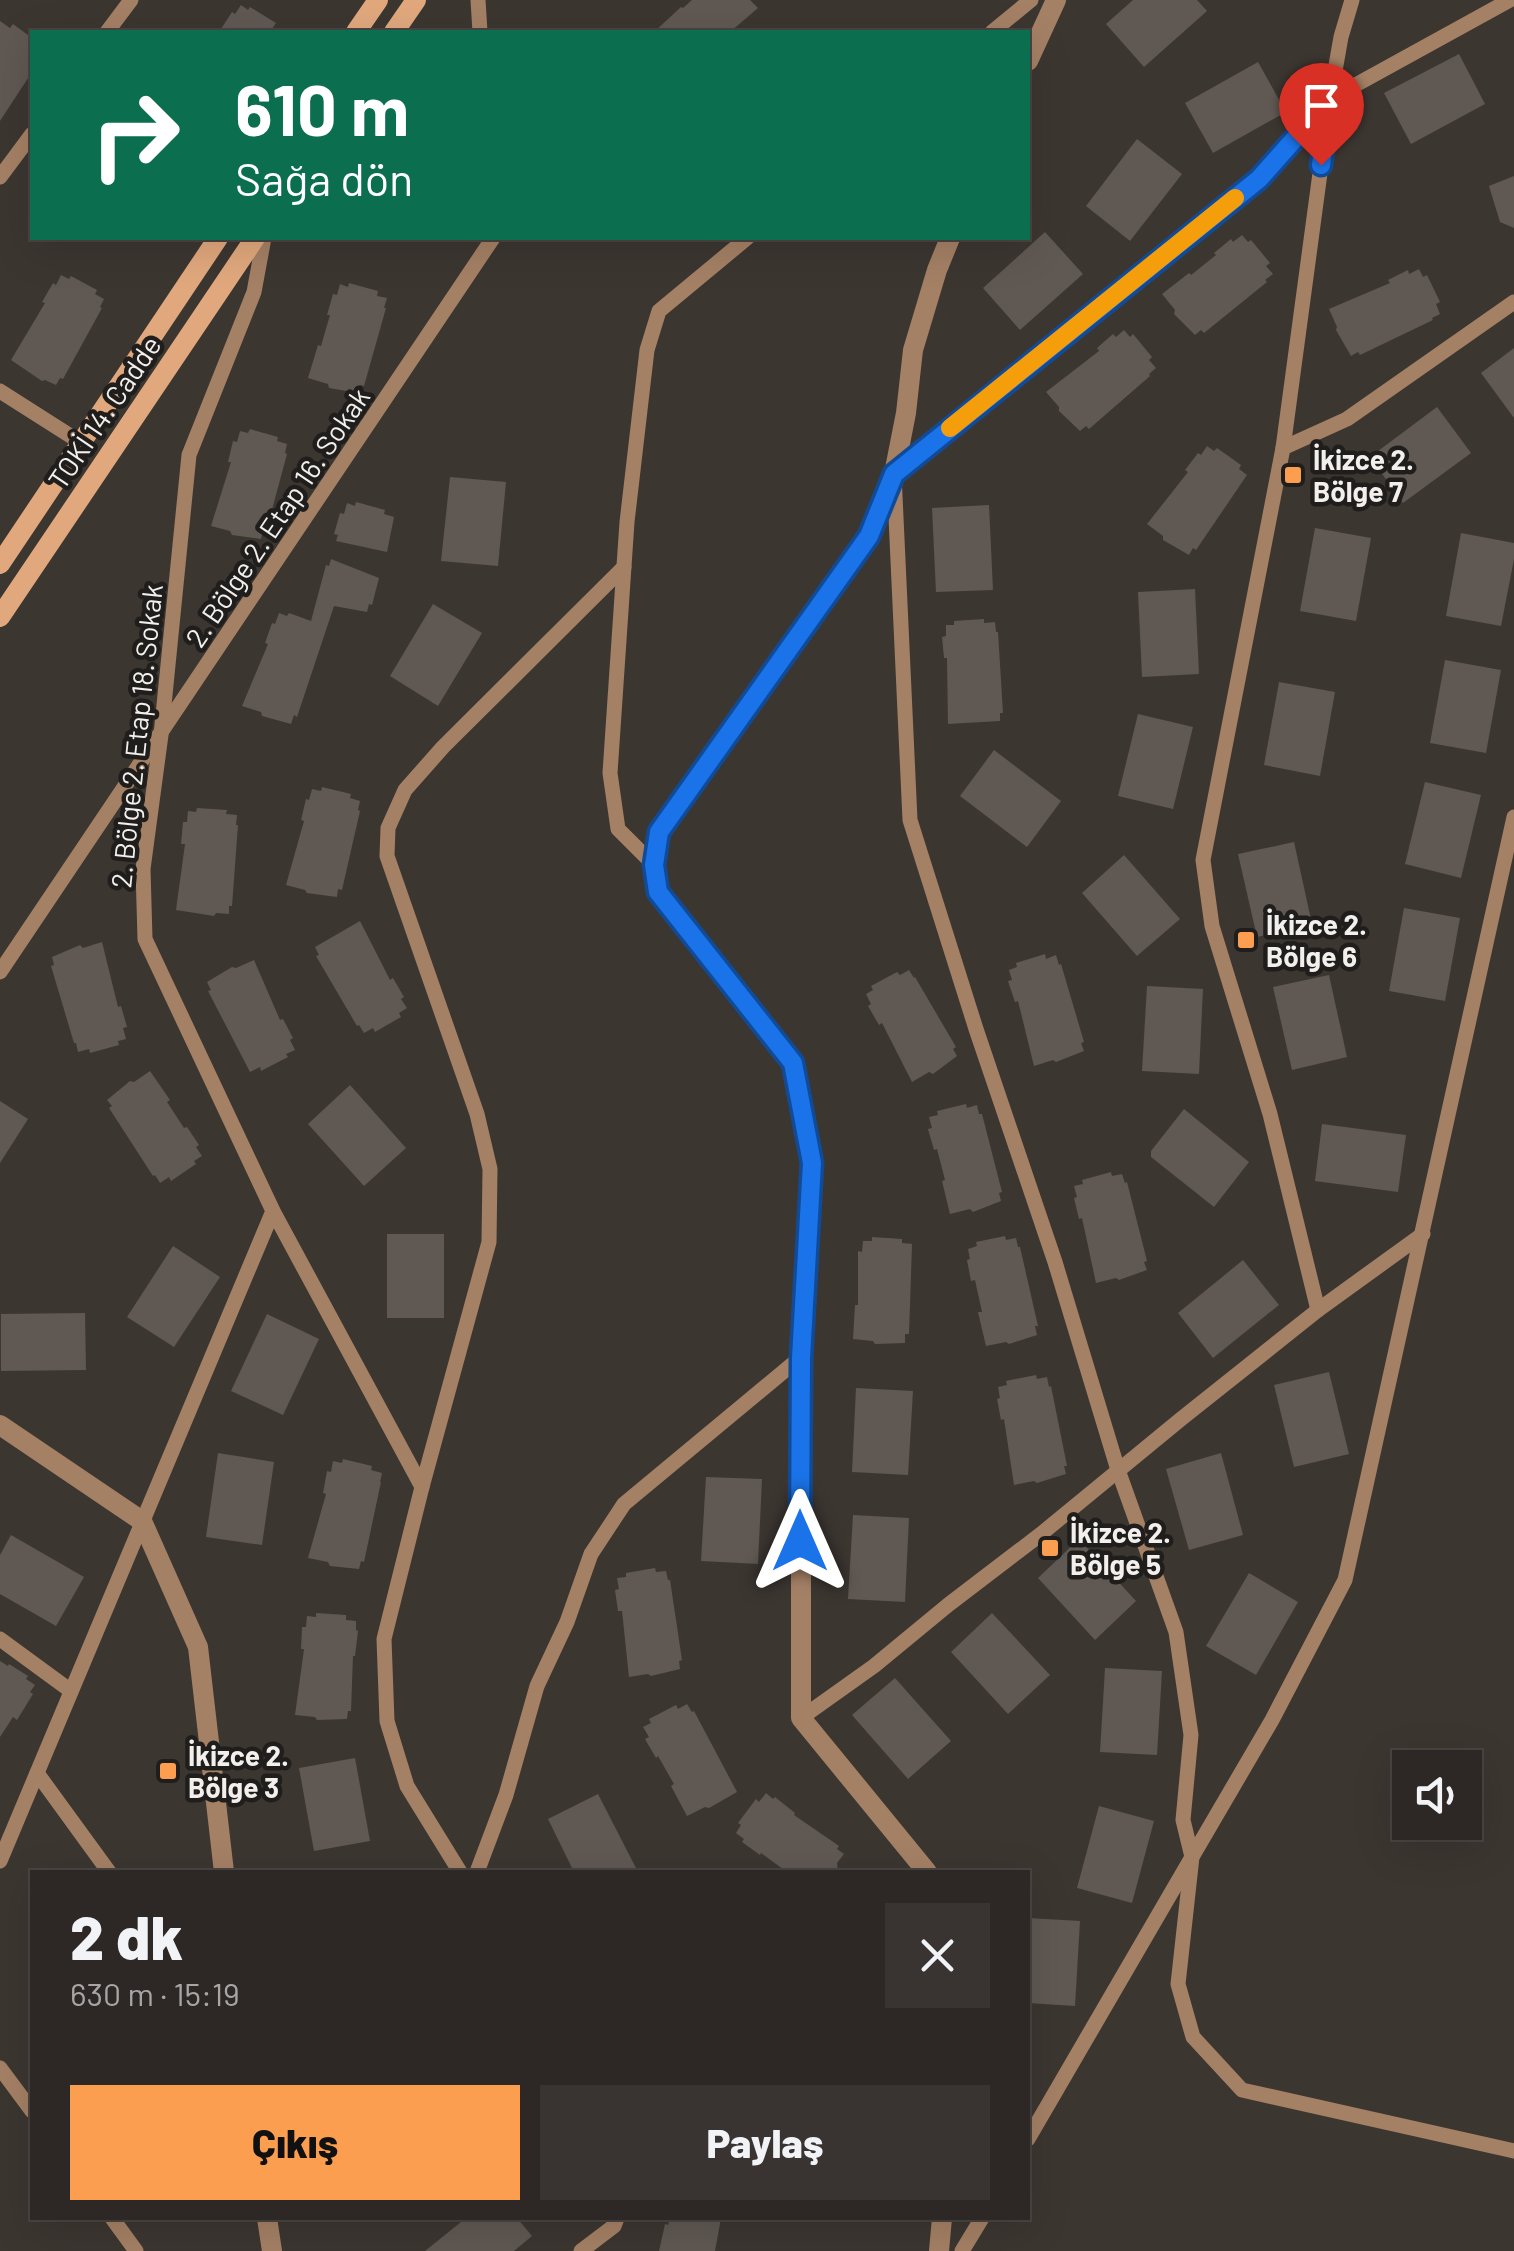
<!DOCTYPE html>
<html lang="tr">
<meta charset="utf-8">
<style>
:root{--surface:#2d2825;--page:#393432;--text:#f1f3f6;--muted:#a7a6a7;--line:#484442;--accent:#fb9e50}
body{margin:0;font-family:Barlow,sans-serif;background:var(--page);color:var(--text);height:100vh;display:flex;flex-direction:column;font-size:38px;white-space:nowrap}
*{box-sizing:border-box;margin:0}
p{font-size:32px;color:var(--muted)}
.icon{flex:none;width:55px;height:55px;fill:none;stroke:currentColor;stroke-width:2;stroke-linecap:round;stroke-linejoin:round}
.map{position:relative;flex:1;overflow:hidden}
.details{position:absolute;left:30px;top:1870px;width:1000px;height:350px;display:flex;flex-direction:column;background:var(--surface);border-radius:0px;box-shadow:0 10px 40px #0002,0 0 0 2px var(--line)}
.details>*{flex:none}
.top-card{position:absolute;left:30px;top:30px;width:1000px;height:210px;border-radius:0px;box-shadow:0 10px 40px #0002,0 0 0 2px var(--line);background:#0b6e4f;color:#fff;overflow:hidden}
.controls{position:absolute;left:1392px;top:1750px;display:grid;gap:20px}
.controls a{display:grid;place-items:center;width:90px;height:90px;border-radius:0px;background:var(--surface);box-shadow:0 10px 40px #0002,0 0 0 2px var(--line);font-size:50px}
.pin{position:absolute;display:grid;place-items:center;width:85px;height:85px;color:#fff;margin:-102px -42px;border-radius:50% 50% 50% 0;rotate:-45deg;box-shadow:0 0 10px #0007}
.pin .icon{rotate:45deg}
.me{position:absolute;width:110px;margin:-55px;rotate:0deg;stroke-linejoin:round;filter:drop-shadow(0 0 8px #0008)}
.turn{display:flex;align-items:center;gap:35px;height:210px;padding:0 40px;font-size:45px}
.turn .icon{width:130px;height:130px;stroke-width:2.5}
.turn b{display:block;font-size:70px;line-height:85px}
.round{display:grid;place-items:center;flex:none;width:105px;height:105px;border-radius:0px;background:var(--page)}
.overview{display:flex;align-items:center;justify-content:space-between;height:170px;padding:0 40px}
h1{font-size:60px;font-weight:800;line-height:75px}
.cta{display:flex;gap:20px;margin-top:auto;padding:20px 40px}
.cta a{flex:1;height:115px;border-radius:0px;background:var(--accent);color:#111;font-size:40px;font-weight:800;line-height:115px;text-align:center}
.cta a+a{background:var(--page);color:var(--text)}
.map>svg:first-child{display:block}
</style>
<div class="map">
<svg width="1514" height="2251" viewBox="0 0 1514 2251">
<rect width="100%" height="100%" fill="#3c3631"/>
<g fill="#5f5853">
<polygon points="692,0 750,0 758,8 730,32 654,32 681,7 683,8"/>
<polygon points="1133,0 1197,0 1207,11 1144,67 1106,24"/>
<polygon points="241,5 248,10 250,7 276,23 270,32 219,32 232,12 235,14"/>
<polygon points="0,21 10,28 13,24 32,38 32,72 0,121"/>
<polygon points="1459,54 1485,104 1411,144 1384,93"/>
<polygon points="1258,62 1286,112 1213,153 1185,103"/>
<polygon points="1137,139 1182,174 1130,241 1086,206"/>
<polygon points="1514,176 1514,228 1500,222 1489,186"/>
<polygon points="1045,232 1083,274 1020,330 983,288"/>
<polygon points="1242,235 1248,242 1251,240 1270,263 1266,266 1273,274 1265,280 1267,282 1204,333 1201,330 1195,335 1174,314 1175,310 1162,294 1189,273 1191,275 1216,255 1214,253 1231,239 1233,242"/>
<polygon points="1419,269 1423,277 1427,275 1440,302 1436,304 1440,314 1432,318 1433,320 1360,355 1358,352 1351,356 1336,330 1337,327 1329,309 1390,283 1388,280 1408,270 1409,274"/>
<polygon points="61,275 69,279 71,276 97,290 95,294 104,299 100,307 102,308 63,379 60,378 56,385 45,380 42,381 11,360 45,303 42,302 53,283 56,285"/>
<polygon points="349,283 378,291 377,296 387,298 384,308 386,308 364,386 360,385 358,393 329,388 328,384 308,378 318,345 321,346 330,315 327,315 333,294 337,295 340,284 348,287"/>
<polygon points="1124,330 1130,337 1133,334 1152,357 1149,360 1156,368 1149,374 1150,376 1089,429 1086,426 1080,431 1059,411 1059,407 1046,392 1099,351 1097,348 1113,334 1116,337"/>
<polygon points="1514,348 1514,418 1481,373"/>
<polygon points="1437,407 1471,453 1403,503 1370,457"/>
<polygon points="250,429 278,437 277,441 287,444 285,453 287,454 266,532 263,531 261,539 232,535 230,531 211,526 231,462 228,462 233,441 237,442 240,431 248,433"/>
<polygon points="1207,446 1214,451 1217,448 1241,465 1239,469 1247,475 1196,550 1193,548 1189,555 1163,540 1163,536 1147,524 1188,472 1185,470 1198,453 1201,455"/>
<polygon points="450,477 506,482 498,566 441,561"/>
<polygon points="356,502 385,510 384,514 394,517 387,552 336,541 338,535 334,534 340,513 344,514 347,503 355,506"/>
<polygon points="989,505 993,590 936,592 932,508"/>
<polygon points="1315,528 1371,538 1356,621 1300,611"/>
<polygon points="1461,533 1514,543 1514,559 1501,626 1446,616"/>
<polygon points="331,559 379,578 372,605 369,604 367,612 334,606 297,717 294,715 291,724 262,716 261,712 242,706 268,644 265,643 272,623 275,624 279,613 287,616 289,613 311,621 326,565 329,566"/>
<polygon points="1195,589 1199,674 1142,677 1138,592"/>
<polygon points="433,604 482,633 438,706 390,676"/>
<polygon points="984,619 984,623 995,622 996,632 998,632 1003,713 1000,713 1000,721 948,724 947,658 944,658 942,637 946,636 946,625 954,625 954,621"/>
<polygon points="1445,660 1501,670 1486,753 1430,743"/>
<polygon points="1279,682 1335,692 1320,776 1264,765"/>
<polygon points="1138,714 1193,727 1173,809 1118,796"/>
<polygon points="994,750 1061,801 1027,847 960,796"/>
<polygon points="1425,782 1481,795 1461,878 1405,864"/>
<polygon points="322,787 351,794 350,798 360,801 358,810 360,811 342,890 338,889 337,897 307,893 305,890 286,885 304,821 301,820 306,799 309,800 312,789 321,791"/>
<polygon points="197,808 227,810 226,814 237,815 236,825 238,825 232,906 229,906 229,914 216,913 214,916 176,910 185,844 181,844 183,822 187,822 188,811 196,812"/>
<polygon points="1294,842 1312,924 1257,937 1238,854"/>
<polygon points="1124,855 1180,919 1137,956 1082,893"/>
<polygon points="1404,908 1460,918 1445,1001 1389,991"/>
<polygon points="360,921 390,980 393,978 404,997 401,999 407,1008 399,1013 401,1017 375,1032 373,1028 364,1033 359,1025 357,1026 316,956 319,955 315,947"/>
<polygon points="102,942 118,1007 121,1006 127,1027 123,1028 126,1039 118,1041 119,1045 90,1053 89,1049 78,1052 76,1043 74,1043 51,966 54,965 52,957 80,945 83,948"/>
<polygon points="1045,954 1046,959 1056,955 1059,965 1061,964 1084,1042 1081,1043 1084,1051 1056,1062 1053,1060 1034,1066 1018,1001 1015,1002 1008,981 1012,980 1009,970 1017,967 1016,963"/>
<polygon points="254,960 280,1020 283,1019 293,1038 290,1040 295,1050 286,1054 288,1057 261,1071 260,1067 250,1072 208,991 211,990 207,982 232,967 236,968"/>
<polygon points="909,970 914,978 915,977 956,1047 953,1049 957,1056 933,1074 929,1072 912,1082 882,1023 879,1025 868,1006 871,1004 866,994 873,990 871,986 897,972 900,975"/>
<polygon points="1329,975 1347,1057 1292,1070 1273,987"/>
<polygon points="1147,986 1203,989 1199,1074 1142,1071"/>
<polygon points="150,1071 170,1100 167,1102 184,1128 187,1127 199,1145 196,1147 202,1156 194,1161 196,1164 171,1181 169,1177 160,1183 155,1175 153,1176 109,1108 112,1106 107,1100 130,1081 134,1082"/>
<polygon points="350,1085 406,1148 364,1186 308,1124"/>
<polygon points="0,1101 28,1119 0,1163"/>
<polygon points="966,1104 967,1108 977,1105 979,1114 982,1114 1002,1192 999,1193 1001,1201 973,1212 970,1209 950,1214 942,1181 945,1180 937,1149 934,1150 928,1129 932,1128 929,1117 938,1115 937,1111"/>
<polygon points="1184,1109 1249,1162 1214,1207 1151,1157 1151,1151"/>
<polygon points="1322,1124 1406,1135 1398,1192 1315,1181"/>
<polygon points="1111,1172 1112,1176 1122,1174 1125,1183 1127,1182 1147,1261 1144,1262 1147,1270 1119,1280 1116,1278 1096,1283 1082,1218 1079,1219 1074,1198 1077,1197 1074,1186 1083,1184 1082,1180"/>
<rect x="387" y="1234" width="57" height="84"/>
<polygon points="1005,1236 1006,1240 1016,1238 1018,1247 1020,1247 1038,1326 1035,1326 1037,1335 1009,1344 1006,1342 986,1346 978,1312 982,1312 975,1280 971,1281 967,1260 970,1259 968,1249 977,1246 976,1242"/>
<polygon points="872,1237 902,1239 902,1243 912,1244 909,1334 905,1334 905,1343 875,1344 873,1341 853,1339 855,1305 858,1305 858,1251 862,1252 863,1241 872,1241"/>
<polygon points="173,1246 220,1277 174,1347 127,1317"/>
<polygon points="1243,1260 1279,1305 1213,1358 1178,1313"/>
<polygon points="85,1313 86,1370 1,1371 1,1314"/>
<polygon points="267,1314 319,1339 283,1415 231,1391"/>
<polygon points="1329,1372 1349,1454 1294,1467 1274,1385"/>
<polygon points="1036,1375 1037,1379 1047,1377 1049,1387 1051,1386 1067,1466 1064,1466 1066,1474 1037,1483 1034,1481 1014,1485 1004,1419 1001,1420 997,1399 1000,1398 998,1387 1007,1385 1006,1381"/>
<polygon points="856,1388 913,1391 908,1475 852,1472"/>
<polygon points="218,1453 274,1462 262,1545 206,1537"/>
<polygon points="1221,1453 1243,1535 1189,1550 1166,1469"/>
<polygon points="343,1459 372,1466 371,1470 382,1473 380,1482 381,1482 364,1562 361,1561 359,1569 330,1566 328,1562 308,1558 326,1494 323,1493 327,1471 331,1472 333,1461 342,1463"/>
<polygon points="706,1477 762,1479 758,1564 701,1561"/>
<polygon points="853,1515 909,1518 905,1602 848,1599"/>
<polygon points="11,1535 84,1577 56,1626 0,1594 0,1555"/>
<polygon points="1079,1539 1136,1601 1095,1640 1038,1578"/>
<polygon points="655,1568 656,1572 666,1571 668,1580 670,1580 682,1660 679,1661 680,1669 651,1676 648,1674 629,1677 622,1611 618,1611 615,1590 619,1589 617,1578 626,1577 626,1573"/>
<polygon points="1249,1573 1298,1602 1256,1675 1206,1646"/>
<polygon points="316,1613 346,1615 346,1620 356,1621 356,1630 358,1631 355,1656 353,1656 351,1711 348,1711 347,1719 317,1720 315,1717 295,1715 304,1649 301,1649 302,1627 306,1627 307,1616 316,1617"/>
<polygon points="992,1613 1050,1675 1008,1714 951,1652"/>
<polygon points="0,1661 8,1666 9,1664 28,1676 26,1679 35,1685 30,1692 33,1694 17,1720 13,1717 0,1737"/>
<polygon points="1105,1668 1162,1671 1157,1755 1100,1752"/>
<polygon points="895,1678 951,1741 908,1779 852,1715"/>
<polygon points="687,1704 692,1712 694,1711 737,1792 709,1808 705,1807 687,1816 671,1786 674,1784 658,1756 656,1758 645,1739 649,1737 643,1727 651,1723 649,1719 676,1705 678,1709"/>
<polygon points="355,1758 370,1841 314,1851 299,1768"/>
<polygon points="766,1793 773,1799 775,1797 795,1813 794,1815 839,1846 837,1849 844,1854 837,1863 838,1872 787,1872 761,1853 760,1855 742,1842 744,1839 736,1833 741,1825 738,1823 756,1799 759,1802"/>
<polygon points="598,1794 638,1872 574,1872 548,1819"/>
<polygon points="1099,1806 1154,1821 1132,1903 1077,1888"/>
<polygon points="1028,1918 1080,1921 1075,2006 1028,2003"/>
<polygon points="466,2218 517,2218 532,2236 514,2251 425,2251"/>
<polygon points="670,2218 721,2218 715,2251 659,2251 665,2224 668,2225"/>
</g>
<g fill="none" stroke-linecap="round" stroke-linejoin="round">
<g stroke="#a48065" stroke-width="15">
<polyline points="478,0 480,32"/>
<polyline points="107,32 131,0"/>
<polyline points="992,32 1031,0"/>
<polyline points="0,177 32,134"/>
<polyline points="264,238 254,292 189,455 161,735 143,869 145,939 273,1211 422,1487"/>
<polyline points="0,391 80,442"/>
<polyline points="1283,448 1347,419 1514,302"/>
<polyline points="1514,817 1345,1580 1272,1720 1192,1857 1178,1984 1193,2037 1242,2090 1514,2151"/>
<polyline points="654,865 618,829 610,773 627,522 647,350 659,311 747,238"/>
<polyline points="0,972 493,238"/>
<polyline points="1318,1310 1270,1114 1212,926 1203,860 1283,448 1330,99 1341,37 1352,0"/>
<polyline points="0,1639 71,1691"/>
<polyline points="801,1718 874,1666 948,1605 1041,1534 1181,1419 1318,1310 1423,1234"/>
<polyline points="37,1773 109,1872"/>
<polyline points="0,1861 273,1211"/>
<polyline points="460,1872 407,1786 387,1721 384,1639 422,1487 489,1242 490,1169 477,1114 387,856 388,828 405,790 443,747 624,567"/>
<polyline points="477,1872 506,1795 537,1686 567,1622 591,1554 624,1504 801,1357"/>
<polyline points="0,2068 32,2111"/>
<polyline points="1028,2139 1192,1857 1183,1820 1191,1735 1176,1632 1118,1470 1055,1262 976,1029 910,820 894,474 1259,179 1330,99 1510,0"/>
<polyline points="112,2218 136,2251"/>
<polyline points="581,2251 614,2226 617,2218"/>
<polyline points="962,2251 982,2218"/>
</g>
<g stroke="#a48065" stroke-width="20">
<polyline points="1028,61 1056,0"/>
<polyline points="0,1425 142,1521 198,1647 224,1872"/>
<polyline points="927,1872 801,1718 801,1357 811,1163 793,1063 658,892 654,865 659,832 869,536 894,474 906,413 913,350 937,270 950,238"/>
<polyline points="267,2218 272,2251"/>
<polyline points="939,2251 942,2218"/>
</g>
<g stroke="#e1a87d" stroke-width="20">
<polyline points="356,32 378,0"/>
<polyline points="394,32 416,0"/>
<polyline points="0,564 218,238"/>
<polyline points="0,617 255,238"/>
</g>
</g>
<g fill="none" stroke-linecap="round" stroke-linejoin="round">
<g stroke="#114b97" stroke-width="25">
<polyline id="route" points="800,1541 801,1358 812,1163 793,1063 658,892 654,865 659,832 869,536 894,474 1259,179 1330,99 1321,165"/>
</g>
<use href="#route" stroke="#1a73e8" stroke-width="18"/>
<polyline stroke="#f59e0b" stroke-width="18" points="950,428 1235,198"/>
</g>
<g fill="#fb9e50" stroke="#201e1c" stroke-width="4">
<rect x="1283" y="465" width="20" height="20" rx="5"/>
<rect x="1236" y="930" width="20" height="20" rx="5"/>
<rect x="1040" y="1538" width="20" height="20" rx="5"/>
<rect x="158" y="1761" width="20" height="20" rx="5"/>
</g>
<g text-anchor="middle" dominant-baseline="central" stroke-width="9" stroke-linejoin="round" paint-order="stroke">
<g font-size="28" fill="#f2efec" stroke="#201e1c">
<text transform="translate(104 412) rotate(-56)">TOKİ 14. Cadde</text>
<text transform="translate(277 517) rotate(-56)">2. Bölge 2. Etap 16. Sokak</text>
<text transform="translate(136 736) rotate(-84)">2. Bölge 2. Etap 18. Sokak</text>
</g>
<g font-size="28" font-weight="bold" fill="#f2efec" stroke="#201e1c" text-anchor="start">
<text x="1313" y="459">İkizce 2.<tspan x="1313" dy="32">Bölge 7</tspan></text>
<text x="1266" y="924">İkizce 2.<tspan x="1266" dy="32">Bölge 6</tspan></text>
<text x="1070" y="1532">İkizce 2.<tspan x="1070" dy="32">Bölge 5</tspan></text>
<text x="188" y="1755">İkizce 2.<tspan x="188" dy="32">Bölge 3</tspan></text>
</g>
</g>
</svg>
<div class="controls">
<a><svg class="icon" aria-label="sound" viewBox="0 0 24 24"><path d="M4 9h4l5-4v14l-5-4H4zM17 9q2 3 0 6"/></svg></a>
</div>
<div class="pin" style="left:1321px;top:165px;background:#d93025"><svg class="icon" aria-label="arrive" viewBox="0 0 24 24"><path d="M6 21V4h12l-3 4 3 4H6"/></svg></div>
<svg class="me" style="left:800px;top:1541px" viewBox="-20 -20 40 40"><path d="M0-17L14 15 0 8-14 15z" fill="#1a73e8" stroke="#fff" stroke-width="4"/></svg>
<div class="top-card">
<div class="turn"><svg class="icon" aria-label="right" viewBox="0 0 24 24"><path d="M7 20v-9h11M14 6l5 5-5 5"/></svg><div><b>610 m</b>Sağa dön</div></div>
</div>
<section class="details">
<div class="overview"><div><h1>2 dk</h1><p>630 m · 15:19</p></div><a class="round"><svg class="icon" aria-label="close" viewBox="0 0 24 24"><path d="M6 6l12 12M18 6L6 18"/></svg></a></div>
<div class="cta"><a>Çıkış</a><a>Paylaş</a></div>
</section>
</div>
